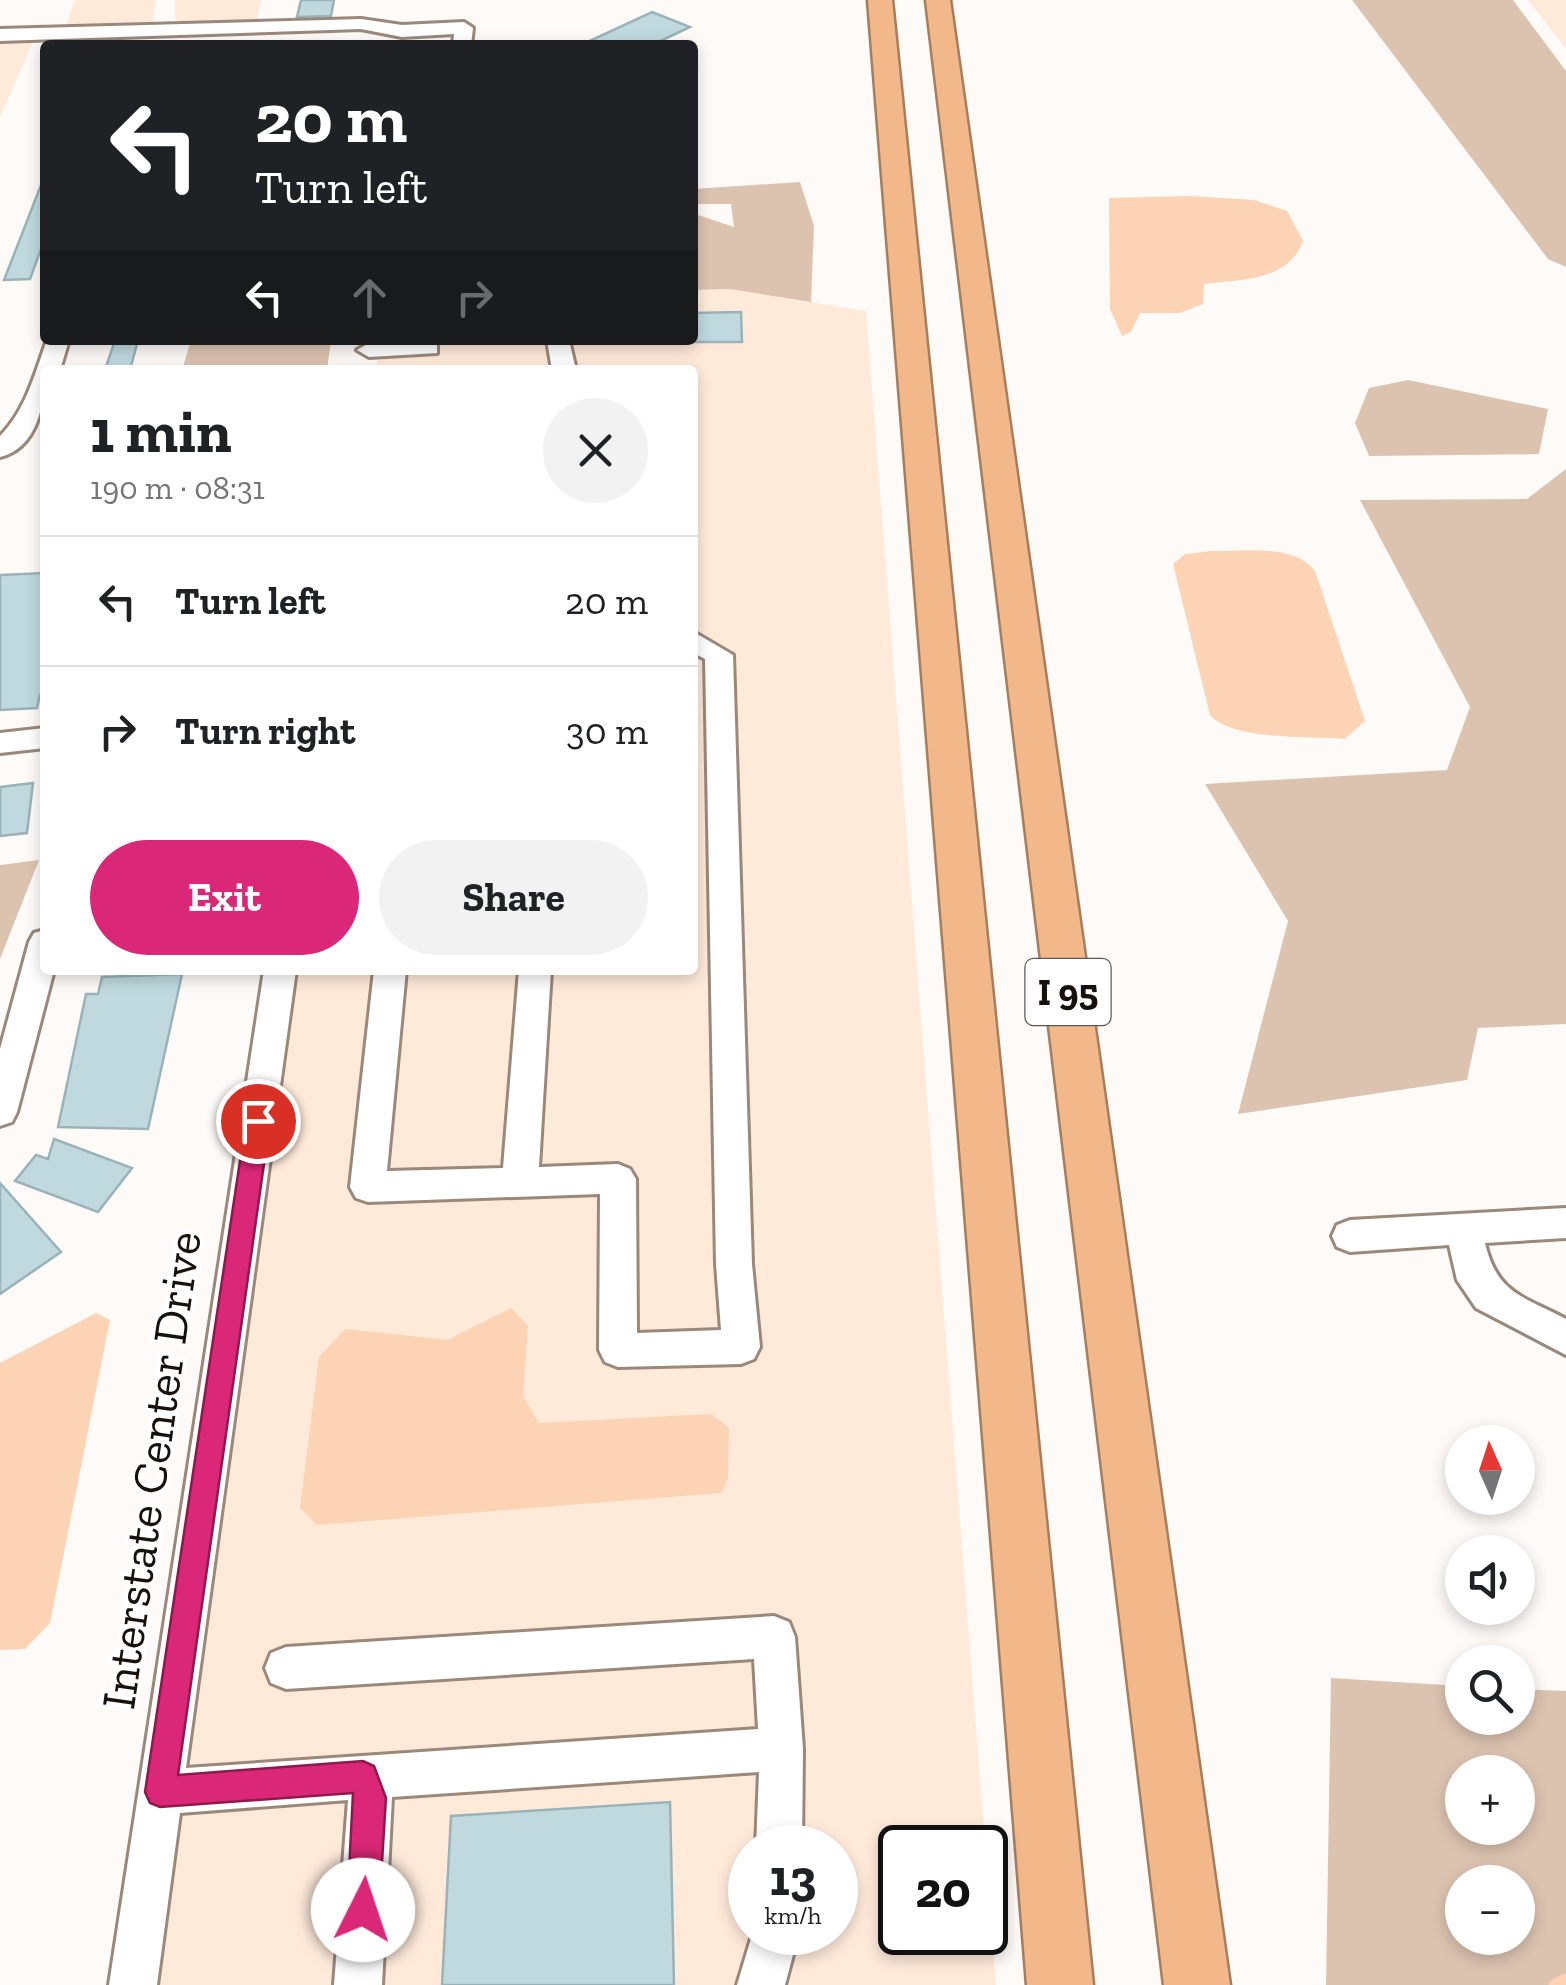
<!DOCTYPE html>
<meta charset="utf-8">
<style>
:root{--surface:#fff;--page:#f2f2f2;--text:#202124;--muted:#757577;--line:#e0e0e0;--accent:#db2777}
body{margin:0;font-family:"Zilla Slab",serif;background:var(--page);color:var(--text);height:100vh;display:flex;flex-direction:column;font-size:38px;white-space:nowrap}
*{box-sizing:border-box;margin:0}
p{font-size:32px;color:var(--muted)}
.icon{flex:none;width:55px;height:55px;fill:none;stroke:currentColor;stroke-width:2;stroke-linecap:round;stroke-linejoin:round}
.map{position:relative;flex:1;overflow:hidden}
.panel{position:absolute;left:40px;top:365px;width:658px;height:610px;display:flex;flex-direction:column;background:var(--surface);border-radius:10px;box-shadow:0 5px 15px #0003}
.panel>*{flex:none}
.guide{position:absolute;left:40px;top:40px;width:658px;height:305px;border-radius:10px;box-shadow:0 5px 15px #0003;background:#202124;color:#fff;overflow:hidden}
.needle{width:65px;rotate:357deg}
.tools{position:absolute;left:1445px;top:1425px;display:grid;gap:20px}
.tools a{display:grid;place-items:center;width:90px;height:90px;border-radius:50%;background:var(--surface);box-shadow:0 5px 15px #0003;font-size:50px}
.speed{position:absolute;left:728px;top:1825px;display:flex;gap:20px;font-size:50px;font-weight:700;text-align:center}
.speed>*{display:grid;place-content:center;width:130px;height:130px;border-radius:50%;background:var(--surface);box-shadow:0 5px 15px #0003;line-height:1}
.speed small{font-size:25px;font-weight:400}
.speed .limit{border:5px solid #111;border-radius:15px;background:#fff;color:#111}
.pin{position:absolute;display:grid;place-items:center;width:85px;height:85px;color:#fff;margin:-42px;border:5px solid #fff;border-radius:50%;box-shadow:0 2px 10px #0007}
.me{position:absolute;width:110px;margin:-55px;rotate:4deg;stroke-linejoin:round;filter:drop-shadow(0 0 8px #0008)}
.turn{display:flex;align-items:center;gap:35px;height:210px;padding:0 50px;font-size:45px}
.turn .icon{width:130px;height:130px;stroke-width:2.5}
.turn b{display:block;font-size:70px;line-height:85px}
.lanes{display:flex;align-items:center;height:95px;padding:0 50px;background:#0003;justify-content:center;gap:50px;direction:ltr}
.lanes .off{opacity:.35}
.round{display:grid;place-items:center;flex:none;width:105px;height:105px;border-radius:52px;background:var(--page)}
.headline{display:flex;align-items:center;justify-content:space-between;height:170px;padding:0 50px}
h1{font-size:60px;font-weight:700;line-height:75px}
.cta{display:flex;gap:20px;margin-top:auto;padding:20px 50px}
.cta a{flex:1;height:115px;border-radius:60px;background:var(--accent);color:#fff;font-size:40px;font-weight:700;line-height:115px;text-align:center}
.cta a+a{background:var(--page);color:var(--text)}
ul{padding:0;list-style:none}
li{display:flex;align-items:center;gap:30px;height:130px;padding:0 50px;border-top:2px solid var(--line)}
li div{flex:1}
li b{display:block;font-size:38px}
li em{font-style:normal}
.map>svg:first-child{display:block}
</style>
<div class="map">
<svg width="1566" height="1985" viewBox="0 0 1566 1985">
<rect width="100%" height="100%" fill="#fefaf7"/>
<g fill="#ffeada" fill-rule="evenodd">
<polygon points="75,0 156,0 151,33 62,36"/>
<polygon points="175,0 261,0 256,24 186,25 175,19"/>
<polygon points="1528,0 1566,0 1566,49"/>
<polygon points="35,37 0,117 0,38"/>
<path d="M 730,289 L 866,311 L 996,1985 L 158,1985 L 295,970 L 692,970 L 692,370 L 376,370 L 381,340 L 692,340 L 693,290 ZM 750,1848 L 835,1848 L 835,1932 L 750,1932 ZM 900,1848 L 985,1848 L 985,1932 L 900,1932 Z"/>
</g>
<g fill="#dcc3b0" fill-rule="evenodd">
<polygon points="1352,0 1513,0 1566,71 1566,267 1548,259"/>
<polygon points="800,182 814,226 811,302 730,289 693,290 692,213 734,227 731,204 693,204 693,189"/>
<polygon points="191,340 331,340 327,370 182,370"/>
<polygon points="1408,380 1548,409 1539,454 1369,456 1355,423 1369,388"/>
<polygon points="1566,469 1566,1024 1478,1028 1467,1080 1238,1114 1288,921 1205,784 1447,770 1470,707 1360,500 1527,499"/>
<polygon points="39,860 0,959 0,865"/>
<path d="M 1331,1678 L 1462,1686 L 1462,1718 L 1518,1718 L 1518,1689 L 1566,1691 L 1566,1985 L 1326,1985 ZM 1518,1772 L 1518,1828 L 1462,1828 L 1462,1772 ZM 1462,1882 L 1518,1882 L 1518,1938 L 1462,1938 Z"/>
</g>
<g fill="#fcd3b4">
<path d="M 1191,196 L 1254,200 L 1287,211 L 1303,241 C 1288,282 1241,279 1204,284 L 1203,304 L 1180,313 L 1140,313 L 1131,332 L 1122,336 L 1110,309 L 1109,198 Z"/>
<path d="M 1212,551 C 1245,552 1294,543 1315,571 L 1365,721 L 1345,739 C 1309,736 1234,741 1210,715 L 1173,564 L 1185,554 Z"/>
<polygon points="511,1308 528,1326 523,1396 539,1423 711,1414 729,1428 728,1479 721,1493 317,1525 300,1508 319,1357 345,1329 447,1340"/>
<polygon points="96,1313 110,1320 50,1623 25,1649 0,1650 0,1363"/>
</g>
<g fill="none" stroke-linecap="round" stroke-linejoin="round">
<polyline stroke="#fcd3b4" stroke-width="11" points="1554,1985 1566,1979"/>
</g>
<g fill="#bfd9de" stroke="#9ab3b8" stroke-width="2.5">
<polygon points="301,0 334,0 331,16 297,17"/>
<polygon points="652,12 690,27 652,45 581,45"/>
<polygon points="43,180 45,238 30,279 4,280"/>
<polygon points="741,312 742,342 692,342 692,313"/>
<polygon points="115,340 138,340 130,370 105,370"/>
<polygon points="45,573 45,695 40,695 37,708 0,710 0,575"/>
<polygon points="33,783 27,833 0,836 0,787"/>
<polygon points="182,974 148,1129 58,1127 86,994 98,994 102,977"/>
<polygon points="54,1139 132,1168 98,1212 15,1181 36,1155 48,1159"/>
<polygon points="0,1183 61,1252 0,1294"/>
<polygon points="670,1802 674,1985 442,1985 451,1816"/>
</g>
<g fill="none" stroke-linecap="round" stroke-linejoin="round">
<g stroke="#9a887b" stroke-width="6">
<g id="minor">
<polygon points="361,19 402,25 464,22 473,28 471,45 453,45 454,34 402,37 361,29 0,41 0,29"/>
<path d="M 47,340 L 69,340 L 60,370 L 45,370 C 45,402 38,448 0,457 L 0,436 C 26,410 35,373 47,340 Z"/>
<polygon points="547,340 569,340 576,370 552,370"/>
<polygon points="429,341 437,343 437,353 369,357 357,350 369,343"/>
<polygon points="692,631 733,655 752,1264 760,1347 754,1359 741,1364 618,1367 605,1362 599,1350 600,1194 368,1202 356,1198 350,1187 374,970 406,970 387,1171 503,1168 519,970 551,970 539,1167 618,1164 630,1169 636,1179 637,1333 721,1330 716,1264 705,659 692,652"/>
<polygon points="45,728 45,748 0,753 0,733"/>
<polygon points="45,930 45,970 54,970 17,1112 12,1122 0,1126 0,1049 29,942 34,933"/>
<polygon points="264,970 296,970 186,1768 758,1729 754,1659 286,1689 271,1683 265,1668 271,1653 286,1647 774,1616 789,1622 795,1637 803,1749 802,1848 756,1848 759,1772 392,1797 382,1985 334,1985 348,1800 180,1813 157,1985 109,1985"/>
<path d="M 1566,1208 L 1566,1238 L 1485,1243 C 1497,1294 1523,1296 1566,1319 L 1566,1355 L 1476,1308 L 1457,1280 L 1449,1245 L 1350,1252 L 1337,1247 L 1332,1236 L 1337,1225 L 1350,1220 Z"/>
<polygon points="753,1932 799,1932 785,1985 737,1985"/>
</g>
</g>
<g stroke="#a57e5e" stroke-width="5">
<g id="highway">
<polygon points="868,0 892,0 1093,1985 1027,1985"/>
<polygon points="926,0 950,0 1230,1985 1164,1985"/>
</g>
</g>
<use href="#minor" fill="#fff" fill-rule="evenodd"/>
<use href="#highway" fill="#f2b88a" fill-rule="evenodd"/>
</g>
<polygon fill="#db2777" stroke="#8e194d" stroke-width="2.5" points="258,1111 270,1121 178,1775 363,1761 374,1766 386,1798 379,1910 374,1921 363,1926 351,1921 347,1910 353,1793 160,1807 150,1803 145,1792 246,1121"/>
<g text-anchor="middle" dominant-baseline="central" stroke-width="9" stroke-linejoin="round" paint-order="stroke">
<rect fill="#fff" stroke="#5d5855" stroke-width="2.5" x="1025.5" y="959" width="85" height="66" rx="8"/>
<g font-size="38" font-weight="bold" fill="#17110c">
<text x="1068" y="992">I 95</text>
</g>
<g font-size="48" fill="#17110c" stroke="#fff">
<text transform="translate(151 1470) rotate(-82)">Interstate Center Drive</text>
</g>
</g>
</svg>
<div class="tools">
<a><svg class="needle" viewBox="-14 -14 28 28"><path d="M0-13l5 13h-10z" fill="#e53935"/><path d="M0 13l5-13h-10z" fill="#757577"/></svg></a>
<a><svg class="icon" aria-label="sound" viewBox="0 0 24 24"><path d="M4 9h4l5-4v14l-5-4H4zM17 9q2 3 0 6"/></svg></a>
<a><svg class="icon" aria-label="search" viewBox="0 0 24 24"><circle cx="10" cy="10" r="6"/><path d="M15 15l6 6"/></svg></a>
<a>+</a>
<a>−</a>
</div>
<div class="speed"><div>13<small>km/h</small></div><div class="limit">20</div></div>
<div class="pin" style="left:258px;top:1121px;background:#d93025"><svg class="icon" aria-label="arrive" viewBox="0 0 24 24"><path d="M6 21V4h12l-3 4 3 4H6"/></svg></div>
<svg class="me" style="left:363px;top:1910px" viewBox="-20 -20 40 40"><circle r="19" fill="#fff"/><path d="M0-13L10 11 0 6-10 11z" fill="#db2777"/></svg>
<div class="guide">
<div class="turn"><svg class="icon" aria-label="left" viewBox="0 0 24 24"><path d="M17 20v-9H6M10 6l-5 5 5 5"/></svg><div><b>20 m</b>Turn left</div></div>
<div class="lanes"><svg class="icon" aria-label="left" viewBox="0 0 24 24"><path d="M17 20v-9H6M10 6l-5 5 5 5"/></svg><svg class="icon off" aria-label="ahead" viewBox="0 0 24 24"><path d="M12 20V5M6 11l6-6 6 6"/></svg><svg class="icon off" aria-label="right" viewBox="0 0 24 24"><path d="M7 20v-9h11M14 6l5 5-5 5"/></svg></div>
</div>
<section class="panel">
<div class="headline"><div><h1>1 min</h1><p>190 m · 08:31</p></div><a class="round"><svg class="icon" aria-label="close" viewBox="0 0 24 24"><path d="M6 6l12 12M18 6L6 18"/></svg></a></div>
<ul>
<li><svg class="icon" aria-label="left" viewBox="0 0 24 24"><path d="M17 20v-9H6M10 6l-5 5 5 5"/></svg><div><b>Turn left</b></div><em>20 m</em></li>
<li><svg class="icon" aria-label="right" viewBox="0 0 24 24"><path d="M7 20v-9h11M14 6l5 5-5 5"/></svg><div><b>Turn right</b></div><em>30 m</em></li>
</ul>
<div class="cta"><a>Exit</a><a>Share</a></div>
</section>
</div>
